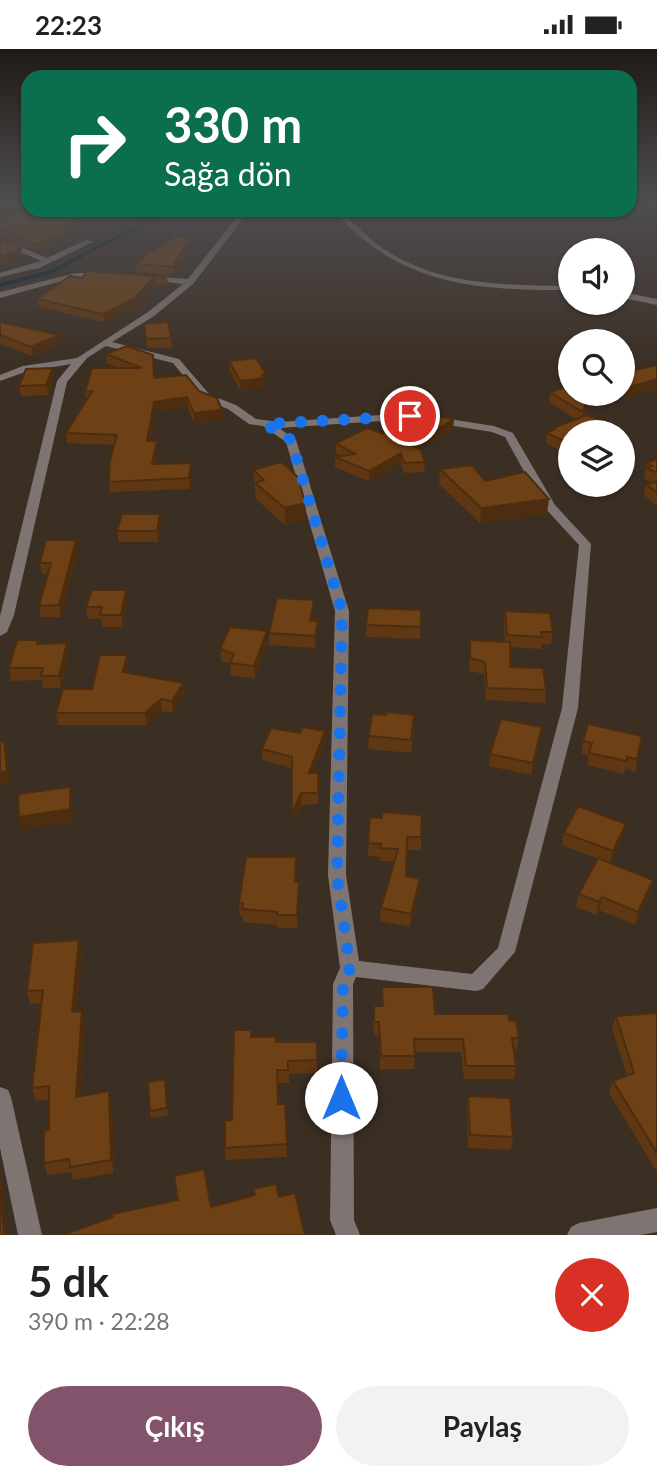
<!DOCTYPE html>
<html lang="tr">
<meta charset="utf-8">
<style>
:root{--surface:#fff;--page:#f2f2f2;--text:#222;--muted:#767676;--accent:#83536c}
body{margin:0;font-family:Lato,sans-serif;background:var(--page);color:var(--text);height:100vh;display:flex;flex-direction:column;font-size:26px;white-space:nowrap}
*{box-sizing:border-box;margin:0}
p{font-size:23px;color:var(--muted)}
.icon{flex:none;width:38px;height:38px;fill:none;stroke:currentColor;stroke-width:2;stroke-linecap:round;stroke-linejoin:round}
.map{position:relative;height:1186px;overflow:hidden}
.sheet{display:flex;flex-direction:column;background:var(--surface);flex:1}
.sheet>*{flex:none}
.guide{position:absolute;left:21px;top:21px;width:616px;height:147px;border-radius:21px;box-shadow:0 2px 5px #0004;background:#0b6e4f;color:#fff;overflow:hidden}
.buttons{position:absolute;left:558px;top:189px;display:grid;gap:14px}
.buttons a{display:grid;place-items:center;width:77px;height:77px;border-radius:50%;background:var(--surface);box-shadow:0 2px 5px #0004;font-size:35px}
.pin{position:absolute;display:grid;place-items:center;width:60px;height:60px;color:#fff;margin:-30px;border:4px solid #fff;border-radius:50%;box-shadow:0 2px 7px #0007}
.me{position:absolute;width:77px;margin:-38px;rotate:0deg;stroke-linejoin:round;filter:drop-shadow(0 0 5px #0008)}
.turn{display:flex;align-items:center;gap:24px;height:147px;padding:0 28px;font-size:32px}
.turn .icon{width:91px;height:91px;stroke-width:2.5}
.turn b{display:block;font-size:49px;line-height:60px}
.round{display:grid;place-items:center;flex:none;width:74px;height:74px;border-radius:37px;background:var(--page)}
.summary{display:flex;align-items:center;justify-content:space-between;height:119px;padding:0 28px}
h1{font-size:42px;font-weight:700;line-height:52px}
.button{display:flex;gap:14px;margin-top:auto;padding:14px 28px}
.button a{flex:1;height:80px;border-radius:42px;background:var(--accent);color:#fff;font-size:28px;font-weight:700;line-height:80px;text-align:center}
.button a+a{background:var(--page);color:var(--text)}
.status{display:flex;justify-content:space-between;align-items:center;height:49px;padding:0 35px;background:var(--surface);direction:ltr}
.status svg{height:19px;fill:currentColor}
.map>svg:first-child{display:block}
</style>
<div class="status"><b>22:23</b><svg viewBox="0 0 49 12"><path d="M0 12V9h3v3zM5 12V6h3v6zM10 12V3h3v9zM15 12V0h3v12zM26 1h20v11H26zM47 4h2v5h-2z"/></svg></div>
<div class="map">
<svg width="657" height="1186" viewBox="0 0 657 1186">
<rect width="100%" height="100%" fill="#3b2f24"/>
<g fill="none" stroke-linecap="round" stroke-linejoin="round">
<polyline stroke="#092433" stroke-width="3.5" points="0,236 53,222 169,161"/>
<g fill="#7e7572" fill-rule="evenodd">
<path d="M 242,161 L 250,161 L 193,235 L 154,267 L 112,293 L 179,310 L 210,346 L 236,356 L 256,370 L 279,373 L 410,364 L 494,377 L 513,384 L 555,456 L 591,495 L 578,659 L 515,903 L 483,940 L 476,942 L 356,928 L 353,935 L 354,1171 L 360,1186 L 336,1186 L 330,1171 L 333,935 L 340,919 L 328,826 L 335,562 L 286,393 L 263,377 L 249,375 L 228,360 L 202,350 L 173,314 L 106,297 L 87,309 L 67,333 L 14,566 L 7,583 L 0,587 L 0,567 L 57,332 L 71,315 L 25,323 L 0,332 L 0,326 L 23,317 L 77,309 L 148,263 L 183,235 L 150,231 L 147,231 L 147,227 L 188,230 ZM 410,370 L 492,383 L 505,388 L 544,458 L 579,496 L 562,659 L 498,899 L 472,925 L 359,912 L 346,826 L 349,562 L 296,391 L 279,379 Z"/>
<path d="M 333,161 L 341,161 C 356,177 371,192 390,204 C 444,237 509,236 570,237 L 570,241 C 477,242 398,236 333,161 Z"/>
<polygon points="0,189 47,209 86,191 93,193 39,219 0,228 0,224 41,212 0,194"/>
<polygon points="76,224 102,224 106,226 102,228 76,228 0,249 0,243"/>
<polygon points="623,243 657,250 657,256 623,249"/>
<polygon points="0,1038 8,1041 11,1048 42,1186 18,1186 0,1099"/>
<polygon points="657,1159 657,1183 640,1186 567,1186 571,1178 579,1174"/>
</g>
</g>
<g fill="#5f3713">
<polygon points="0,152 28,161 106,161 69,183 71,190 37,202 0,187"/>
<polygon points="190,196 173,226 137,223 136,215 154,202"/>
<polygon points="167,228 168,236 155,236 135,258 104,273 39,258 37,250 82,229"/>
<polygon points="0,273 59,286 60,296 32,307 0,295"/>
<polygon points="144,275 171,289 172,299 147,299"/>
<polygon points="106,305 153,306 154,329 199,342 222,361 223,370 194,374 188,358 155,363 150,392 158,402 155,415 191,414 191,424 190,440 110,443 109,433 114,396 67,394 66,384 86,352 85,343 119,319 107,314"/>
<polygon points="229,312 266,335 264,336 264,338 240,341 230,322"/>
<polygon points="54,329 48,346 21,347 19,337"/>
<polygon points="550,343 586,360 570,405 569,406 546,394 547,384 553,381 553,379 576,370 549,353"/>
<polygon points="453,380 420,400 425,413 424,423 404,424 401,414 369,432 335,418 335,408 342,407 336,404 336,394 383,385"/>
<polygon points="657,410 657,457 644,446 646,435 653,434 644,430 647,414"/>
<polygon points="440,420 485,432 547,465 480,474 439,435"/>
<polygon points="253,421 305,454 306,470 285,476 256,450"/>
<polygon points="160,465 161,476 158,493 119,493 117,482"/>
<polygon points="78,502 61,568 41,568 39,557 48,525 42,525 40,514"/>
<polygon points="126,541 127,553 123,578 102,578 101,570 88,570 86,558"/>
<polygon points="368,559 421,561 420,590 366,588"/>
<polygon points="505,562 553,583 551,595 541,595 541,600 510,598 510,618 546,641 545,654 486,651 484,625 469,622 470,591 505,593 504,574"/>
<polygon points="314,563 312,572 318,584 315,599 269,596 269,584"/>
<polygon points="267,594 255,629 231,627 230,615 221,612 220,600"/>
<polygon points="39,595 69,606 61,639 43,639 42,631 11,632 9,619"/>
<polygon points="127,606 128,617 127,624 183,634 184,646 173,664 162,662 147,676 58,676 56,664 92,640"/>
<polygon points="414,678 411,704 368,700 369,687"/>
<polygon points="325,682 325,693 313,724 318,724 318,755 301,756 293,775 292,719 262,711 262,700 300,684"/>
<polygon points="642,687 635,723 625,720 624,725 587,716 589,707 581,705 583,692"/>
<polygon points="540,691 531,726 489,717 490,705"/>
<polygon points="370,768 421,788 421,801 407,801 406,827 419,843 410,878 380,872 381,859 394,812 380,812 380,808 368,807"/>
<polygon points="626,775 623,787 611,813 653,831 650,844 635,876 599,861 596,866 576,858 579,845 598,810 562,796 564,784"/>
<polygon points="296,808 296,833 299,846 297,879 277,879 277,876 243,873 243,867 240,867 239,854"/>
<polygon points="79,891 82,904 76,963 85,975 80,1047 109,1042 112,1055 114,1124 73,1131 71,1123 47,1126 44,1114 49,1081 49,1051 36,1052 32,1039 42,954 30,955 27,942"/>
<polygon points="382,938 435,965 509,971 519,989 516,1002 514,1002 516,1017 514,1030 464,1030 461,1003 415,1003 414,1020 380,1020 379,986 374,986 373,970 374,957 382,957"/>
<polygon points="657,964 657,1123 609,1044 613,1032 627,1026 612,980 616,967"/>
<polygon points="251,981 252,988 276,993 317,993 317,1024 289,1025 289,1034 278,1034 279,1055 285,1055 287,1108 226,1111 225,1099 232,1071"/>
<polygon points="165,1030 168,1066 151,1069 150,1062"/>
<polygon points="468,1047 513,1088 511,1101 468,1099 467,1060"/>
</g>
<g fill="#4d2d0f">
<polygon points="94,161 106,161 66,185 70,183 71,190 37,202 36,195"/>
<polygon points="189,189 190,196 173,226 173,218"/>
<polygon points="21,200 22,207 0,214 0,207"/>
<polygon points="155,227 155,236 135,258 104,273 103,265"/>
<polygon points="59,286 60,296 32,307 31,298"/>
<polygon points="53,319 54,329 48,346 46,336"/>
<polygon points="266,325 266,335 264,336 264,338 240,341 240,332"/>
<polygon points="657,330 657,340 586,360 581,373 583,363 587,350 606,345 623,345 623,340"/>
<polygon points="187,348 188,358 155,363 148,402 147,392 154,353"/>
<polygon points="222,361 223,370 194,374 194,364"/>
<polygon points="454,370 453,380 410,406 411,396"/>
<polygon points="614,377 613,383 600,383"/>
<polygon points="157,392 158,402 153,425 152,415"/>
<polygon points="401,404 401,414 369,432 369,422"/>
<polygon points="191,414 191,424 190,440 189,429"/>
<polygon points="549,450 547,465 480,474 481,459"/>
<polygon points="305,454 306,470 285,476 285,459"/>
<polygon points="160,465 161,476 158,493 157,482"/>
<polygon points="76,491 78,502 61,568 59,556"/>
<polygon points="126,541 127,553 123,578 121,566"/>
<polygon points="314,551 314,563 310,584 310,572"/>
<polygon points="318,572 318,584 315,599 315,587"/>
<polygon points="267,582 267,594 255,629 254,617"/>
<polygon points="67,594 69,606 61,639 59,627"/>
<polygon points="127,606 128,617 125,634 123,623"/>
<polygon points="183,634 184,646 173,664 172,652"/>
<polygon points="161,650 162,662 147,676 145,664"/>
<polygon points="542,678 540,691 531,726 533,714"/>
<polygon points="325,682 325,693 309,735 309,724"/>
<polygon points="4,692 7,704 10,735 0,737 0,724"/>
<polygon points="70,738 72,751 73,773 21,781 19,768"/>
<polygon points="301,744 301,756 293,775 292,764"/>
<polygon points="626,775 623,787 610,815 613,802"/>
<polygon points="420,830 419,843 410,878 411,865"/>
<polygon points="653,831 650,844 635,876 638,863"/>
<polygon points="299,833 299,846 297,879 297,866"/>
<polygon points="602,848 599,861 596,866 599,853"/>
<polygon points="79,891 82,904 75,976 72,963"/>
<polygon points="82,962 85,975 79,1061 76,1048"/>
<polygon points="109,1042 112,1055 114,1124 111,1111"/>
<polygon points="0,1123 2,1130 7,1186 4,1186 0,1140"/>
</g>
<g fill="#6e4016" stroke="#4d2d0f" stroke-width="2">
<polygon points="0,152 28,152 28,161 94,161 62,180 70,183 36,195 0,180"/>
<polygon points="175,187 189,189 173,218 136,215 150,202 154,202"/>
<polygon points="0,190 21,200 0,207"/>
<polygon points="87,222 167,228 155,227 134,250 103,265 37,250 70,227 82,229"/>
<polygon points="0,273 59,286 31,298 0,286"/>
<polygon points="168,273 171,289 146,290 144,275"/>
<polygon points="127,297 153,306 154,329 186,326 199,342 217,349 222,361 194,364 187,348 154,353 147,392 157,392 152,415 191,414 189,429 109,433 110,411 117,386 66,384 92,342 85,343 92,319 142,319 106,305"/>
<polygon points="256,309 266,325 262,326 264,329 240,332 229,312"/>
<polygon points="657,316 657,330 623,340 623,321 632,318 636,321"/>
<polygon points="53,319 46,336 19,337 26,320"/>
<polygon points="570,337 570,345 606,345 587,350 583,363 550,343"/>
<polygon points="420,365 454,370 411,396 420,400 425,413 404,414 401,404 369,422 335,408 355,405 336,394 367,379 383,385"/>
<polygon points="587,366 614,377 600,383 570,383 570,395 547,384 555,380 553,379"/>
<polygon points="657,410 657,424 646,419 652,417 647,414"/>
<polygon points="281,413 298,428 305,454 285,459 255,434 264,431 253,421"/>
<polygon points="472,416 485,432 525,423 549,450 481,459 440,420"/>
<polygon points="657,433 657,444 646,435"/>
<polygon points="122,465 160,465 157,482 117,482"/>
<polygon points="46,491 76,491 59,556 39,557 51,514 40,514"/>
<polygon points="92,541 126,541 121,566 100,566 102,558 86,558"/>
<polygon points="277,549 314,551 310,572 318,572 315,587 269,584"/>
<polygon points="368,559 421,561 421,578 366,576"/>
<polygon points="505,562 550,564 553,583 541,583 542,588 507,586"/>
<polygon points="230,578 267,582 254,617 230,614 234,605 220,600"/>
<polygon points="17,591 38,591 37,595 67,594 59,627 41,627 43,619 9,619"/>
<polygon points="470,591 510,593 510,618 543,619 546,641 487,639 485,613 470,609"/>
<polygon points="100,606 127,606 123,623 183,634 172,652 161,650 145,664 56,664 63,640 92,640"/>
<polygon points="387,663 414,666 411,691 369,687 372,665 386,666"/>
<polygon points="501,670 542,678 533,714 490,705"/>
<polygon points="588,675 642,687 637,710 627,708 627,712 589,704 592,694 583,692"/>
<polygon points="303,678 325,682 309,724 318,724 318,744 301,744 292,764 292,708 262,700 271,679 300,684"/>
<polygon points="4,692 7,722 0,724 0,693"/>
<polygon points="70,738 70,760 19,768 18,745"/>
<polygon points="578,757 626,775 613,802 564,784"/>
<polygon points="382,763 422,766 421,788 407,788 406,827 420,830 411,865 381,859 398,800 380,799 381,795 368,794 370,768 382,769"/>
<polygon points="246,808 296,808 295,833 299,833 297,866 277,866 277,863 242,860 243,854 239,854"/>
<polygon points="598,809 653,831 638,863 602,848 599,853 579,845"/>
<polygon points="79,891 72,963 82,962 76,1048 109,1042 111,1111 70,1118 69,1110 44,1114 44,1082 49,1081 49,1037 32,1039 43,941 27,942 33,894"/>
<polygon points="382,938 433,938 435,965 508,965 509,971 516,972 519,989 512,989 516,1017 466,1017 463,990 414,990 415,1007 381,1007 379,973 374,973 374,957 383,957"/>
<polygon points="657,964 657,1104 613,1032 634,1024 616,967"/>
<polygon points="234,981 251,981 251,988 276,988 276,993 317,993 317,1011 288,1012 288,1021 277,1021 278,1055 285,1055 287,1095 225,1099 225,1072 232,1071"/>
<polygon points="165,1030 167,1059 150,1062 148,1033"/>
<polygon points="468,1047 510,1049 513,1088 470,1086"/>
<polygon points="204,1120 211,1158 255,1146 253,1140 276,1135 279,1148 295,1144 305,1186 63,1186 113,1168 112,1165 178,1151 174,1127"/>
<polygon points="0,1140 4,1186 0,1186"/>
</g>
<linearGradient id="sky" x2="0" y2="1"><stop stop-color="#201a14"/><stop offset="0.48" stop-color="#4f4d50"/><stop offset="1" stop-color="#4f4d50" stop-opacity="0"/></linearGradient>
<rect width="657" height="318" fill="url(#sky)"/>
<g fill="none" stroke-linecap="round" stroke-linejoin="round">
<polyline stroke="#1a73e8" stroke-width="12" stroke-dasharray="0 21.6" points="341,1049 343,935 350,919 337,826 342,562 291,391 265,375 410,367"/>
</g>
</svg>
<div class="buttons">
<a><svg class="icon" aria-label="sound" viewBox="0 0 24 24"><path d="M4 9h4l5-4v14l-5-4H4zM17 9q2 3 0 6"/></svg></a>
<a><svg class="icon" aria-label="search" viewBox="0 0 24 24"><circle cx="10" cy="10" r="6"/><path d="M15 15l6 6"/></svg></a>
<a><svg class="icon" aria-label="layers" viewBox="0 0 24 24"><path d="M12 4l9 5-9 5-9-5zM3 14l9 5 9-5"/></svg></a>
</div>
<div class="pin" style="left:410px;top:367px;background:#d93025"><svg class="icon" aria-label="arrive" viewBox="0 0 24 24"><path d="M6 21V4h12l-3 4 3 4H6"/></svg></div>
<svg class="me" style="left:341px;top:1049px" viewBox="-20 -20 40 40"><circle r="19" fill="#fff"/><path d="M0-13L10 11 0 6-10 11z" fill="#1a73e8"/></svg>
<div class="guide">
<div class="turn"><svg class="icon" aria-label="right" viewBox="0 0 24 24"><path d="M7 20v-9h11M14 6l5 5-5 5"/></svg><div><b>330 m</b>Sağa dön</div></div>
</div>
</div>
<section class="sheet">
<div class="summary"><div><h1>5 dk</h1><p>390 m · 22:28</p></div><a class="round" style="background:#d93025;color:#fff"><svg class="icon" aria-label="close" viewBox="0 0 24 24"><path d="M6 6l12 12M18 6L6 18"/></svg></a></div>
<div class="button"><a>Çıkış</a><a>Paylaş</a></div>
</section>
